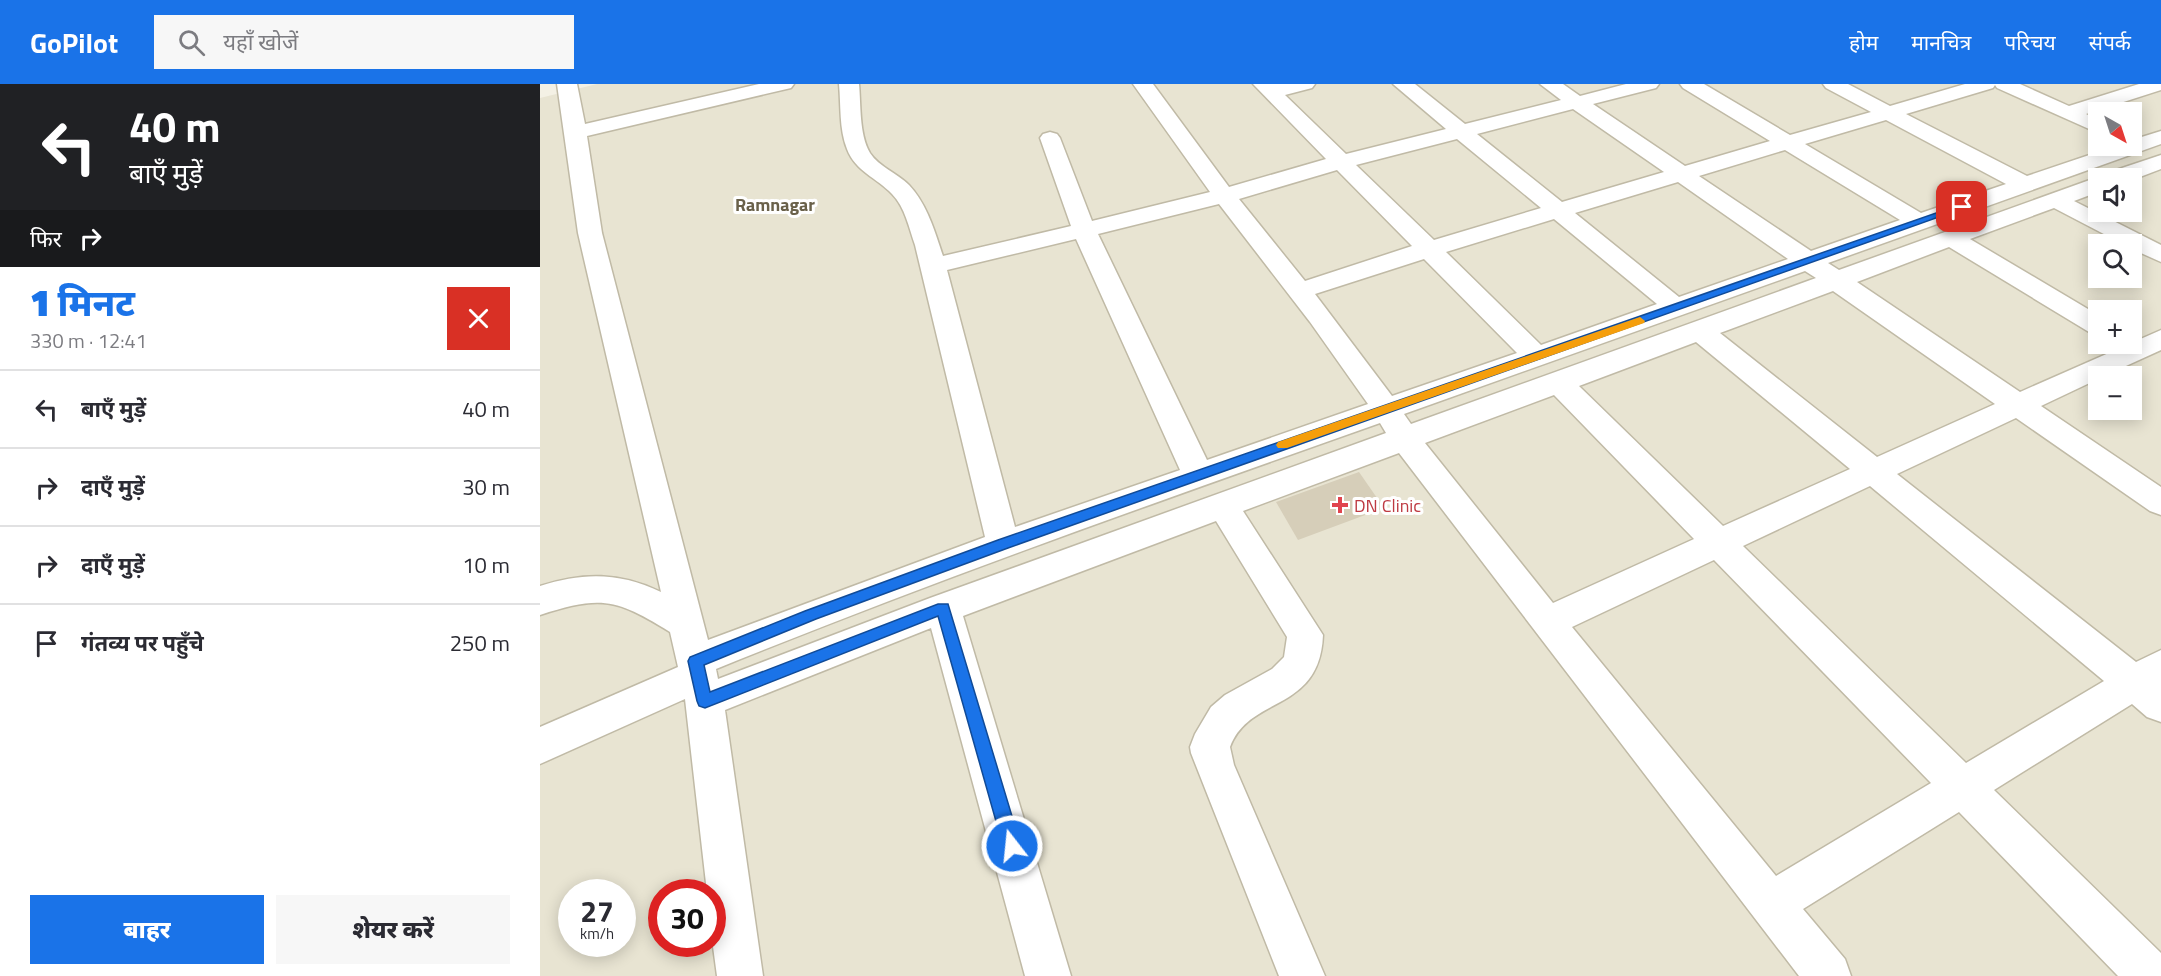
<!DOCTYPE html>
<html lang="hi">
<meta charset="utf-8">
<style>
:root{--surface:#fff;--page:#f7f7f7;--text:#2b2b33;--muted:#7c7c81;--line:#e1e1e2;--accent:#1a73e8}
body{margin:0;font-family:"Titillium Web","Noto Sans Devanagari",sans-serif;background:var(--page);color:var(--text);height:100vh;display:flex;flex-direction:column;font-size:22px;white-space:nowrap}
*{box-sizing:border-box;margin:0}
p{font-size:20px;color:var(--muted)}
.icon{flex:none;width:33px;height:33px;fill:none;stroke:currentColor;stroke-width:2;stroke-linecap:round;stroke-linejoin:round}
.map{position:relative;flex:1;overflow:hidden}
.side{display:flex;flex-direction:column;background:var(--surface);width:540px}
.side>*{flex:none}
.guide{background:#202124;color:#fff;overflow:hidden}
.needle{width:39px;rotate:141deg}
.tools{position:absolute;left:1548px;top:18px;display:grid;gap:12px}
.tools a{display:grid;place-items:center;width:54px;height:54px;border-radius:0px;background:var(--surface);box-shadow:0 3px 15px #0003;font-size:30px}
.speed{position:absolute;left:18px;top:795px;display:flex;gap:12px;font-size:30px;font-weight:700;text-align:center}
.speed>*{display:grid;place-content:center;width:78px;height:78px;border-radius:50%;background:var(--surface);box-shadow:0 3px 15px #0003;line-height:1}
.speed small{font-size:15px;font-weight:400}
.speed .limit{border:9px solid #d22;background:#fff;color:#111}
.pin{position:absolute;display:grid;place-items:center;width:51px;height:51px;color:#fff;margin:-26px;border-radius:12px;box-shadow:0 3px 9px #0006}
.me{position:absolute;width:66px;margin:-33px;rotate:344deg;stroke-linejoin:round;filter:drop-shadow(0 0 4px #0008)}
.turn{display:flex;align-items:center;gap:21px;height:126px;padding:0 30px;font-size:27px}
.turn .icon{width:78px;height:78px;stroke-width:2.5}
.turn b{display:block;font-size:42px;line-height:51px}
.then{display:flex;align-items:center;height:57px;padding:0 30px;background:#0003;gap:12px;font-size:22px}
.round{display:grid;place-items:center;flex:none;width:63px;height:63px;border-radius:0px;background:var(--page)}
.summary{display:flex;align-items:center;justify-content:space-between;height:102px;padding:0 30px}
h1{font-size:36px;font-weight:800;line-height:45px;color:var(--accent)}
.action{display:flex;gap:12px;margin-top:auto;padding:12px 30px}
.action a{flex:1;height:69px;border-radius:0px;background:var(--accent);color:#fff;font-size:24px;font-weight:800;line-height:69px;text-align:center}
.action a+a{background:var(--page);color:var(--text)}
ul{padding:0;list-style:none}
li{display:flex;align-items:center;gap:18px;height:78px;padding:0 30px;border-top:2px solid var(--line)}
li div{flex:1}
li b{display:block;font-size:22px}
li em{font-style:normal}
header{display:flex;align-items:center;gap:36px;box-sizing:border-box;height:84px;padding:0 30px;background:var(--accent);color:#fff}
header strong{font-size:28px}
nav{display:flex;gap:33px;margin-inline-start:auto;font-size:21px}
.search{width:420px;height:54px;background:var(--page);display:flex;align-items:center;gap:15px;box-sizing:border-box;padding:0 21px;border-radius:0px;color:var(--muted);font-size:22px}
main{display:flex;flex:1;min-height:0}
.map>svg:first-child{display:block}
</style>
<header>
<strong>GoPilot</strong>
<div class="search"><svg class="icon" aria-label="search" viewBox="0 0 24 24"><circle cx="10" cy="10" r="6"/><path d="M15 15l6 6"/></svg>यहाँ खोजें</div>
<nav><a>होम</a><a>मानचित्र</a><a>परिचय</a><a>संपर्क</a></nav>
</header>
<main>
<section class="side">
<div class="guide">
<div class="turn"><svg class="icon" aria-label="left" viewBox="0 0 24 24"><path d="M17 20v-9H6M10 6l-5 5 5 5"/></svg><div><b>40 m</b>बाएँ मुड़ें</div></div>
<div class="then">फिर<svg class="icon" aria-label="right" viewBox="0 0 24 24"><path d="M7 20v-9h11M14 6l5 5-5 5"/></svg></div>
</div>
<div class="summary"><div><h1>1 मिनट</h1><p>330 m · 12:41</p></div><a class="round" style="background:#d93025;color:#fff"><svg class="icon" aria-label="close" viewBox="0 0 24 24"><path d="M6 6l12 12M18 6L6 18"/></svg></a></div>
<ul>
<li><svg class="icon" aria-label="left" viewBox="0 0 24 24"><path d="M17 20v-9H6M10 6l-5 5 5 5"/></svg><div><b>बाएँ मुड़ें</b></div><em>40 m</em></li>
<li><svg class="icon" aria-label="right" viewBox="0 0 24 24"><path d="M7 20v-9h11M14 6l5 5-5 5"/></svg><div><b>दाएँ मुड़ें</b></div><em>30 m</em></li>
<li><svg class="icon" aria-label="right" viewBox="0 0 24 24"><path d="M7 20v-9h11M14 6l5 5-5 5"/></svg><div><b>दाएँ मुड़ें</b></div><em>10 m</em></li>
<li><svg class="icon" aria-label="arrive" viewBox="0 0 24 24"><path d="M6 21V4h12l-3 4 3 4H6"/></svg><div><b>गंतव्य पर पहुँचे</b></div><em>250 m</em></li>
</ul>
<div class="action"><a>बाहर</a><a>शेयर करें</a></div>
</section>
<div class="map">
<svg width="1621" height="892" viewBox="0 0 1621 892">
<rect width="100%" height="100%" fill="#f4f1e5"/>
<path fill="#e8e4d2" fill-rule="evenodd" d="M 57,0 L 1621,0 L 1621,892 L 0,892 L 0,14 ZM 1558,28 L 1592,28 L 1592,62 L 1558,62 ZM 1558,94 L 1592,94 L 1592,128 L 1558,128 ZM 1558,160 L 1592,160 L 1592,194 L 1558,194 ZM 1558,226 L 1592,226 L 1592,260 L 1558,260 ZM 1558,292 L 1592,292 L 1592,326 L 1558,326 ZM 32,808 L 82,808 L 82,860 L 32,860 ZM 122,808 L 172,808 L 172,860 L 122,860 Z"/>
<polygon fill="#d6ceb9" points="819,388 844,424 758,456 736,418"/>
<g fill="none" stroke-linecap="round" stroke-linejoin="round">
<g stroke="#c0baa6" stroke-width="3">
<g id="minor">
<path d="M 17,0 L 37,0 L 45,40 L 219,0 L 254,0 L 251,4 L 47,52 L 62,149 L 168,556 L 445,453 L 375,161 C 369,144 365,123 352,110 C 337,94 315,87 307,65 C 299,45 301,21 299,0 L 319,0 C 321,21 319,50 330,69 C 339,83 357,89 369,101 C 387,120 395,148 403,172 L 531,142 L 500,54 L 503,50 L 510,48 L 517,50 L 520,54 L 552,137 L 670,108 L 593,0 L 613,0 L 689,103 L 786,75 L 713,0 L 775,0 L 772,4 L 745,11 L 806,70 L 906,45 L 853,0 L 875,0 L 925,40 L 1021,16 L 1000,0 L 1023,0 L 1040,12 L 1086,0 L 1119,0 L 1116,4 L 1053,20 L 1145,82 L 1230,57 L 1143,4 L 1140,0 L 1164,0 L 1250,51 L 1331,28 L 1286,4 L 1283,0 L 1308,0 L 1350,22 L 1425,0 L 1480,0 L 1529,22 L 1599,0 L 1621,0 L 1621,6 L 1546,30 L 1558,36 L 1558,49 L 1457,4 L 1455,1 L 1453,4 L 1366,30 L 1487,92 L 1576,62 L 1592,62 L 1592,56 L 1621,47 L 1621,60 L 1288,179 L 1299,186 L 1558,93 L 1563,94 L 1558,94 L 1558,108 L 1534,117 L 1621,161 L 1621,178 L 1592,165 L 1592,160 L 1583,160 L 1514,124 L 1430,155 L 1558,231 L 1558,250 L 1549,248 L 1409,163 L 1317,198 L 1480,308 L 1621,246 L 1621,266 L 1564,292 L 1558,292 L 1558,295 L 1501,322 L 1621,403 L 1621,431 L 1610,427 L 1476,334 L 1357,390 L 1596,578 L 1621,566 L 1621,638 L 1607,633 L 1592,620 L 1454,706 L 1621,869 L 1621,892 L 1578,892 L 1419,728 L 1263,825 L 1305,875 L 1311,892 L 1259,892 L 859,369 L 703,427 L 783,551 C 780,629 709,611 690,663 L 694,681 L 785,892 L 739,892 L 651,669 L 650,663 L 655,650 L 671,623 L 685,611 L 732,585 L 744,573 L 747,553 L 676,437 L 423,532 L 531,892 L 485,892 L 391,544 L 185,626 L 223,892 L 177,892 L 172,855 L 172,808 L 167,808 L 145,615 L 0,680 L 0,643 L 138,583 L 130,548 C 76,515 62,511 0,531 L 0,502 C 43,488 80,488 121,508 L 38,149 ZM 1033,25 L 1124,88 L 1022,118 L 937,50 ZM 1346,36 L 1466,100 L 1381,129 L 1265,60 ZM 917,55 L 1001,124 L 894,156 L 816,81 ZM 1245,66 L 1360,136 L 1271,167 L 1159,92 ZM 797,86 L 872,162 L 765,197 L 699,115 ZM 1138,98 L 1248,175 L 1139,213 L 1035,129 ZM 679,120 L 770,238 L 828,320 L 667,376 L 558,150 ZM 1014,135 L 1117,220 L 1001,261 L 906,168 ZM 536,155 L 640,386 L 475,443 L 407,186 ZM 884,175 L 977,269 L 852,312 L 775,210 ZM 1265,187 L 1276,194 L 871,340 L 864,330 ZM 1293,207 L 1455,320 L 1337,373 L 1180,249 ZM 1156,258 L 1310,385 L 1183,442 L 1039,302 ZM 1014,311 L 1154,455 L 1013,519 L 885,359 ZM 840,339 L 846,349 L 390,514 L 178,595 L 176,585 C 395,496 617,418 840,339 ZM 1330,402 L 1564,597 L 1426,679 L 1203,462 ZM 1174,476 L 1391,699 L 1236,792 L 1032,543 Z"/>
<polygon points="1621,71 1621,85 1592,96 1564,94 1567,89"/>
</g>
</g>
<use href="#minor" fill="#fff" fill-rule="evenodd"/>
</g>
<polygon fill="#1a73e8" stroke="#114b97" stroke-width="1.5" points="1419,121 1427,123 468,464 276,535 164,581 170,608 398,520 408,520 481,762 478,769 472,771 466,769 463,762 398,532 165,624 159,622 157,617 148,577 150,573 265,527 458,456"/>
<polygon fill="#f59e0b" points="1100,233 1105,237 1104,239 747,364 738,364 736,361 738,358"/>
<path fill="#e0444e" stroke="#fff" stroke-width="2" d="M797 412h6v6h6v6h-6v6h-6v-6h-6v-6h6z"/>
<g text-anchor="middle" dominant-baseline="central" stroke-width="6" stroke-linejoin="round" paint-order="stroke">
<g font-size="18" font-weight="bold" fill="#6a614a" stroke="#fff">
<text x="235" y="120">Ramnagar</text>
</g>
<g font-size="18" fill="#be3a42" stroke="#fff" text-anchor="start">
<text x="814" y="421">DN Clinic</text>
</g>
</g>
</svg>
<div class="tools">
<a><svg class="needle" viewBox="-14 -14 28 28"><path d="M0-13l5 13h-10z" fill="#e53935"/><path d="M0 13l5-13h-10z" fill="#7c7c81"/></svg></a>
<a><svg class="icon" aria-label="sound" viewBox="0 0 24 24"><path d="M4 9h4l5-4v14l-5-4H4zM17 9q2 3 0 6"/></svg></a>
<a><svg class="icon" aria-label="search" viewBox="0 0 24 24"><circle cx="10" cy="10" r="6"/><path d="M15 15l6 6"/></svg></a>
<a>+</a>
<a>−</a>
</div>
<div class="speed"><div>27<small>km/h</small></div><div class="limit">30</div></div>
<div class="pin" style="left:1422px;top:123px;background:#d93025"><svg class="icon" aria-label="arrive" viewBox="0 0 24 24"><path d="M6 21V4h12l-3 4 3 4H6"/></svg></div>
<svg class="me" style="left:472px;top:762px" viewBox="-20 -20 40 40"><circle r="17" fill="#1a73e8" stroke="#fff" stroke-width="3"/><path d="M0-11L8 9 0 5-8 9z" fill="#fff"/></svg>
</div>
</main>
